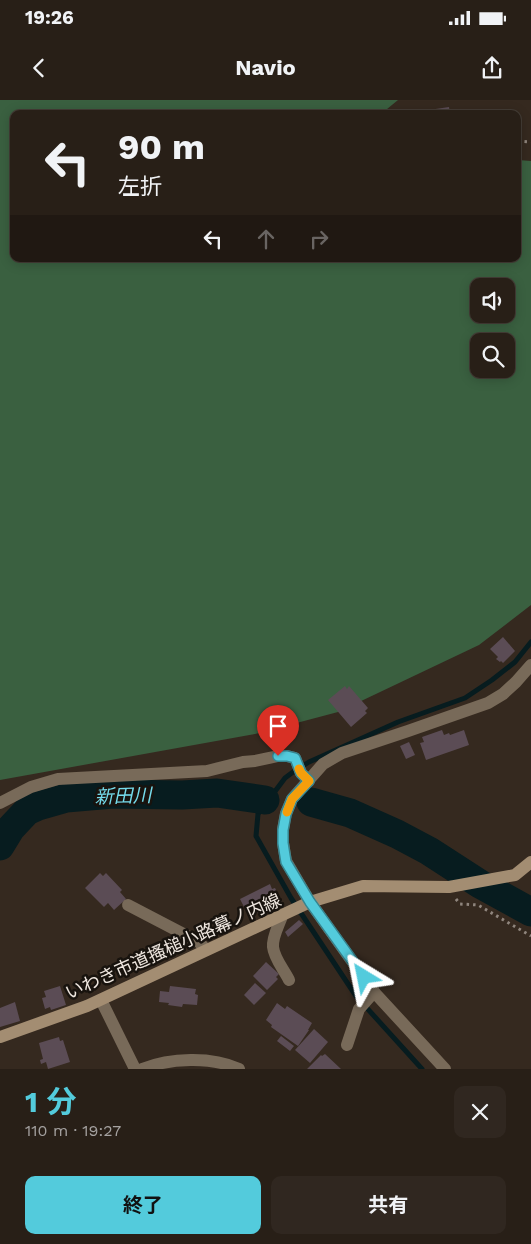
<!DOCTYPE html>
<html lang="ja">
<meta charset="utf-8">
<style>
:root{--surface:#281f17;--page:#302720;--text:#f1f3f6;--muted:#a5a2a1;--line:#443d36;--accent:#53cbdc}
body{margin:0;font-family:"Work Sans","Noto Sans JP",sans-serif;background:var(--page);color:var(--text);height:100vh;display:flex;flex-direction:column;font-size:19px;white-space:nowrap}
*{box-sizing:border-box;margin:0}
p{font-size:16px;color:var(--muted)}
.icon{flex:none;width:28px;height:28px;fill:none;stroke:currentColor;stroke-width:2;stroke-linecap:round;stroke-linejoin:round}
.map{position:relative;height:969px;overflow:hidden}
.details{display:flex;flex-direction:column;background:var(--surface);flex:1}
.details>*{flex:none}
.banner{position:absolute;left:10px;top:10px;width:511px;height:152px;border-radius:10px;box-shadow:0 2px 12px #0003,0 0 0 1px var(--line);background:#281f17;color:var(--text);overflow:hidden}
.controls{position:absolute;left:470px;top:178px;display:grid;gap:10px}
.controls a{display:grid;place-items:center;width:45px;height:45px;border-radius:10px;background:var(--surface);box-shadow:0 2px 12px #0003,0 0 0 1px var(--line);font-size:25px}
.pin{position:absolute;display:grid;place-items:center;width:42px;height:42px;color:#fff;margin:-51px -21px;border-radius:50% 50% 50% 0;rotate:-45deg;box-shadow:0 0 5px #0007}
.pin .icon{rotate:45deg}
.me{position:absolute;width:55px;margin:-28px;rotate:325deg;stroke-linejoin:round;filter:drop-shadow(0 0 4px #0008)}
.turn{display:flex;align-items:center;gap:18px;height:105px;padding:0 25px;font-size:22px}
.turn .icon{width:65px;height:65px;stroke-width:2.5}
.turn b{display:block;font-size:35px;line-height:42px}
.lanes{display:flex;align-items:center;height:48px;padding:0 25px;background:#0003;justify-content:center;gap:25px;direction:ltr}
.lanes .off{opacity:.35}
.round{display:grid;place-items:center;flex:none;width:52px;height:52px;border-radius:10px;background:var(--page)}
.summary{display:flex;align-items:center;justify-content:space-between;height:85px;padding:0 25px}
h1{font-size:30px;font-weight:700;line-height:38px;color:var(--accent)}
.action{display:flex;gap:10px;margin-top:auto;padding:10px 25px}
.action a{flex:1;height:58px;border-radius:10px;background:var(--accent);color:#111;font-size:20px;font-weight:700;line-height:58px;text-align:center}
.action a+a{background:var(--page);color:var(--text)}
.status{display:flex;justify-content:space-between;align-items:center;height:35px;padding:0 25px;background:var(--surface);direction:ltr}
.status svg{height:14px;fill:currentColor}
header{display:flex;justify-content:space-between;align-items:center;height:65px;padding:0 25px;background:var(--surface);font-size:22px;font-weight:700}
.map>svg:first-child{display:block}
</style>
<div class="status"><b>19:26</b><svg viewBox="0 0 49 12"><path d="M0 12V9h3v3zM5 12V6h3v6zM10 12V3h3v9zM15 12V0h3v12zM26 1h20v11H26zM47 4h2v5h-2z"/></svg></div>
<header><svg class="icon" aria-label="back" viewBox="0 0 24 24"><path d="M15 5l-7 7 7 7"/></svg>Navio<svg class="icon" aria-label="share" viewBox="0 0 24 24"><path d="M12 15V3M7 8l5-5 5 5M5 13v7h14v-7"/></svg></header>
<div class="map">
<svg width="531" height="969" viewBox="0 0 531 969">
<rect width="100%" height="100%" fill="#35291f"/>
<path fill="#3a6040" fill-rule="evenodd" d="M 0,0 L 398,0 L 381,14 L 14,14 L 14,159 L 518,159 L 518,60 L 531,61 L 531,505 L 479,545 L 338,612 L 255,634 L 0,680 ZM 479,186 L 506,186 L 506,214 L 479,214 ZM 479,241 L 506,241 L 506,269 L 479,269 Z"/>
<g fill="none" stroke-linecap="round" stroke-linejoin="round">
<polyline stroke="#071c1f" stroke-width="5" points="422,969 356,896 291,798 256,736 258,714 285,678 293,672 309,662 398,622 465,598 492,580 515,562 531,542"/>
<g stroke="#071c1f" stroke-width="29">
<polyline points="311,702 350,713 397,734 429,751 480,784 531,812"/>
<polyline points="0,746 11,728 27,711 38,706 66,698 113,694 182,695 217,693 265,700"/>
</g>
</g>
<g fill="#5b4c55">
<polygon points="449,7 450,14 422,14 422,11"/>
<polygon points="503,537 515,551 503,563 501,561 500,562 496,559 498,557 490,549"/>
<polygon points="345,586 347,589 349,586 368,608 365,611 367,613 351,627 328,600"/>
<polygon points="442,630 444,635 449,633 450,635 464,630 469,645 426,660 420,643 424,642 422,637"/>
<polygon points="409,642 415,655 406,659 400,646"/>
<polygon points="100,773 103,776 106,773 122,790 120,792 126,799 114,810 108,803 104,807 85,788"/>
<polygon points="270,784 272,789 275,788 283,804 265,813 263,810 249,817 240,799"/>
<polygon points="299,820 303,824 288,837 285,832"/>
<polygon points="266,862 279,874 276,877 278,879 267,890 253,876"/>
<polygon points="255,883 266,893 254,905 244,895"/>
<polygon points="60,886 66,905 51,910 50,907 45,909 42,898 46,897 44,891"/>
<polygon points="170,886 196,889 195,894 198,895 197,905 183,904 182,907 168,905 169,903 159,902 160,891 169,892"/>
<polygon points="15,902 20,921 0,927 0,908"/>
<polygon points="277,903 285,909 287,906 312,923 308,930 309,930 298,946 271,927 272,925 266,920"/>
<polygon points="314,929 328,942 310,963 295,950"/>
<polygon points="281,936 294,946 290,951 277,941"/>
<polygon points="59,937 60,941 63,940 70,962 48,969 46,962 41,964 40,960 43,959 39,943"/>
<polygon points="325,954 341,969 307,969 321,955 322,956"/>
</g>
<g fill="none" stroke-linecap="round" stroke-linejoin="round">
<g stroke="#8f857d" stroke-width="3" stroke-dasharray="2.5 4" stroke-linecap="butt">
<polyline points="518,41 531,42"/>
<polyline points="456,799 460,804 478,805 531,836"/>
</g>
<g stroke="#786a59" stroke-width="12">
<polyline points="0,703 31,687 58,679 207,671 243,662 255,661 278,656 287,656 295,658 301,673 309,681"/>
<polyline points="128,805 199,842 206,850"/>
<path d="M 282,816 C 279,825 272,837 273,847 C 274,858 284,870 289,880"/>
<polyline points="101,900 135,969"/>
<polyline points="347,945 359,909 374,892"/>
<path d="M 142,969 C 170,958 211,956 239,969"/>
<polyline points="445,969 374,892 310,802 286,761 283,743 283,729 286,713 292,699 323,664 342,653 408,631 488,603 503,594 516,582 531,565"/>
</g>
<polyline stroke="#a38d72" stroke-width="12" points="0,937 87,906 310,802 363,786 449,787 515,775 531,762"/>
</g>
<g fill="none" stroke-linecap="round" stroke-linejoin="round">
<g stroke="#36848f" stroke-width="12">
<polyline id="route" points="278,656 287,656 295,658 301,673 309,681 292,699 286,714 283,730 283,743 286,762 310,802 364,877"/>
</g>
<use href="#route" stroke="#53cbdc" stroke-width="9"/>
<polyline stroke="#f59e0b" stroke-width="9" points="287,712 292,699 309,681 301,673 299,669"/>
</g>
<g text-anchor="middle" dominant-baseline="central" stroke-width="5" stroke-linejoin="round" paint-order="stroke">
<g font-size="18" fill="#eee6df" stroke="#18130e">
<text transform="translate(173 846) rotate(-24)">いわき市道搔槌小路幕ノ内線</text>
</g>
<g font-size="19" font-style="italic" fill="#75dcec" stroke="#18130e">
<text transform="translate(123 696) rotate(-2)">新田川</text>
</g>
</g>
</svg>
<div class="controls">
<a><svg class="icon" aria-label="sound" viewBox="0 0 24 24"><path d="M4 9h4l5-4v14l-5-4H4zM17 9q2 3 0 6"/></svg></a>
<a><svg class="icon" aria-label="search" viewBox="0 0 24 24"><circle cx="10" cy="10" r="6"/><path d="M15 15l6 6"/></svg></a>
</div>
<div class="pin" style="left:278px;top:656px;background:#d93025"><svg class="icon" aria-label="arrive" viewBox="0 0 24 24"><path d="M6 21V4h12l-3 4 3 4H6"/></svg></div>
<svg class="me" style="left:364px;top:877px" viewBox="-20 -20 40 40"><path d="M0-17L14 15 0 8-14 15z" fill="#53cbdc" stroke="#fff" stroke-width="4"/></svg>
<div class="banner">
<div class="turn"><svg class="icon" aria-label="left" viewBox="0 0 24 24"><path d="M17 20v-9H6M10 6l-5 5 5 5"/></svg><div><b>90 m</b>左折</div></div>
<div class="lanes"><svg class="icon" aria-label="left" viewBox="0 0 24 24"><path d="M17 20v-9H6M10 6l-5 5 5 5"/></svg><svg class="icon off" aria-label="ahead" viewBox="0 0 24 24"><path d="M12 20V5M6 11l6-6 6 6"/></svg><svg class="icon off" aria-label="right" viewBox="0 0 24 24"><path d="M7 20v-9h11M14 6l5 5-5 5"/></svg></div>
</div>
</div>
<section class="details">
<div class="summary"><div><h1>1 分</h1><p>110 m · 19:27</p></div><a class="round"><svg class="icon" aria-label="close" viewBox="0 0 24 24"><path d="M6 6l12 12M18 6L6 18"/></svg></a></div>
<div class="action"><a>終了</a><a>共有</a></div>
</section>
